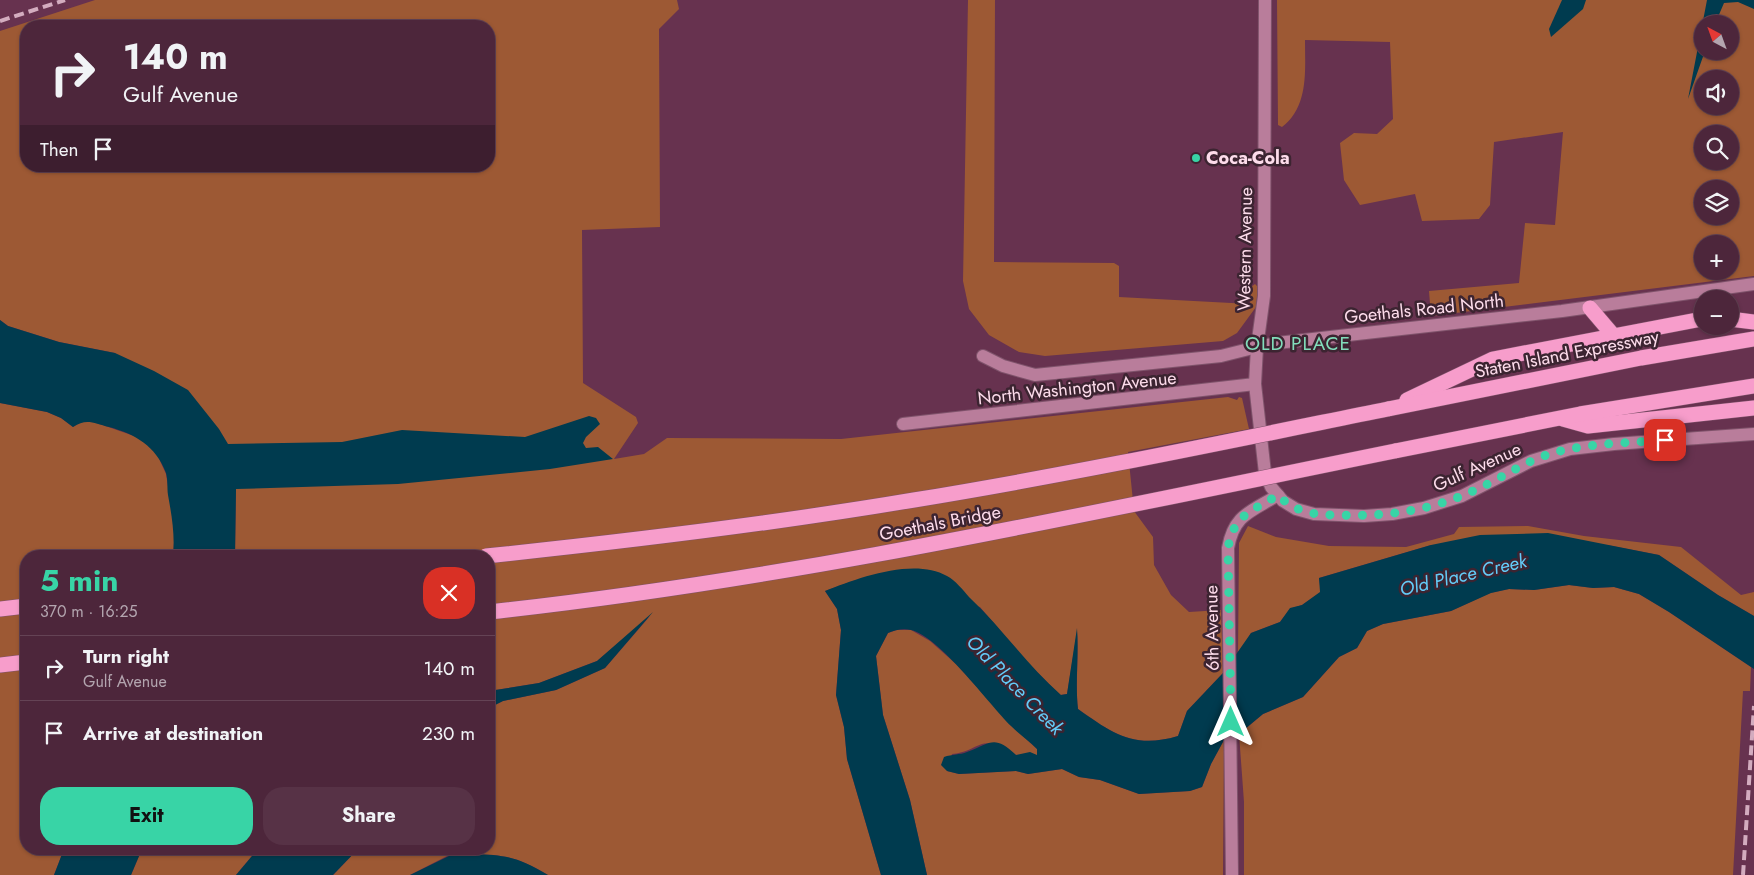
<!DOCTYPE html>
<meta charset="utf-8">
<style>
:root{--surface:#4d263b;--page:#573246;--text:#f1f3f6;--muted:#b3a5af;--line:#644355;--accent:#38d4a6}
body{margin:0;font-family:Jost,sans-serif;background:var(--page);color:var(--text);height:100vh;display:flex;flex-direction:column;font-size:19px;white-space:nowrap}
*{box-sizing:border-box;margin:0}
p{font-size:16px;color:var(--muted)}
.icon{flex:none;width:28px;height:28px;fill:none;stroke:currentColor;stroke-width:2;stroke-linecap:round;stroke-linejoin:round}
.map{position:relative;flex:1;overflow:hidden}
.sheet{position:absolute;left:20px;top:550px;width:475px;height:305px;display:flex;flex-direction:column;background:var(--surface);border-radius:20px;box-shadow:0 1px 4px #0004,0 0 0 1px var(--line)}
.sheet>*{flex:none}
.hud{position:absolute;left:20px;top:20px;width:475px;height:152px;border-radius:20px;box-shadow:0 1px 4px #0004,0 0 0 1px var(--line);background:#4d263b;color:var(--text);overflow:hidden}
.needle{width:32px;rotate:319deg}
.buttons{position:absolute;left:1694px;top:15px;display:grid;gap:10px}
.buttons a{display:grid;place-items:center;width:45px;height:45px;border-radius:50%;background:var(--surface);box-shadow:0 1px 4px #0004,0 0 0 1px var(--line);font-size:25px}
.pin{position:absolute;display:grid;place-items:center;width:42px;height:42px;color:#fff;margin:-21px;border-radius:10px;box-shadow:0 2px 8px #0006}
.me{position:absolute;width:55px;margin:-28px;rotate:0deg;stroke-linejoin:round;filter:drop-shadow(0 0 4px #0008)}
.turn{display:flex;align-items:center;gap:18px;height:105px;padding:0 20px;font-size:22px}
.turn .icon{width:65px;height:65px;stroke-width:2.5}
.turn b{display:block;font-size:35px;line-height:42px}
.then{display:flex;align-items:center;height:48px;padding:0 20px;background:#0003;gap:10px;font-size:19px}
.round{display:grid;place-items:center;flex:none;width:52px;height:52px;border-radius:20px;background:var(--page)}
.headline{display:flex;align-items:center;justify-content:space-between;height:85px;padding:0 20px}
h1{font-size:30px;font-weight:700;line-height:38px;color:var(--accent)}
.action{display:flex;gap:10px;margin-top:auto;padding:10px 20px}
.action a{flex:1;height:58px;border-radius:20px;background:var(--accent);color:#111;font-size:20px;font-weight:700;line-height:58px;text-align:center}
.action a+a{background:var(--page);color:var(--text)}
ul{padding:0;list-style:none}
li{display:flex;align-items:center;gap:15px;height:65px;padding:0 20px;border-top:1px solid var(--line)}
li div{flex:1}
li b{display:block;font-size:19px}
li em{font-style:normal}
.map>svg:first-child{display:block}
</style>
<div class="map">
<svg width="1754" height="875" viewBox="0 0 1754 875">
<rect width="100%" height="100%" fill="#67324f"/>
<g fill="#9d5934" fill-rule="evenodd">
<path d="M 95,0 L 677,0 L 679,9 L 659,29 L 660,227 L 582,230 L 583,383 L 636,417 L 638,423 L 614,459 L 644,454 L 667,438 L 841,439 L 1228,397 L 1237,400 L 1239,397 L 1242,398 L 1249,429 L 1128,452 L 1134,511 L 1153,537 L 1154,565 L 1171,595 L 1189,612 L 1221,610 L 1223,673 L 1187,711 L 1178,736 C 1135,749 1113,734 1078,709 C 1075,684 1079,658 1077,632 L 1067,694 L 1060,695 L 1029,664 L 980,607 L 856,580 L 825,591 L 837,609 L 841,630 L 836,695 L 844,727 L 847,759 L 881,875 L 548,875 C 517,857 506,855 472,854 L 470,849 L 489,849 L 489,708 L 503,701 L 556,690 L 605,668 L 650,616 L 597,661 L 539,683 L 489,691 L 489,556 L 235,556 L 236,490 L 115,353 L 59,342 L 8,326 L 0,320 L 0,31 ZM 26,26 L 489,26 L 489,166 L 26,166 Z"/>
<polygon points="968,0 995,0 994,262 1114,263 1119,266 1119,297 1250,304 1251,287 1255,284 1258,287 1256,307 1237,333 1223,341 1045,356 1019,352 989,335 969,309 963,281"/>
<path d="M 1277,0 L 1754,0 L 1754,276 L 1431,316 L 1429,291 L 1519,283 L 1525,223 L 1555,225 L 1563,132 L 1494,142 L 1490,205 L 1479,219 L 1422,221 L 1415,194 L 1360,205 L 1344,180 L 1340,143 L 1354,133 L 1377,134 L 1393,119 L 1390,42 L 1305,40 C 1305,71 1309,106 1282,127 L 1278,125 ZM 1702,24 L 1730,24 L 1730,51 L 1702,51 ZM 1702,79 L 1730,79 L 1730,106 L 1702,106 ZM 1702,134 L 1730,134 L 1730,161 L 1702,161 ZM 1702,189 L 1730,189 L 1730,216 L 1702,216 ZM 1702,244 L 1730,244 L 1730,271 L 1702,271 Z"/>
<polygon points="0,403 47,412 61,418 73,427 81,422 91,421 137,437 156,452 166,474 175,530 173,556 26,556 26,849 64,849 54,875 0,875"/>
<polygon points="1248,526 1276,537 1329,546 1406,547 1454,534 1459,527 1528,526 1584,536 1681,547 1741,595 1754,592 1754,616 1718,595 1659,555 1607,545 1431,545 1319,578 1321,592 1302,605 1290,609 1280,622 1251,633 1238,654 1239,543"/>
<polygon points="1569,585 1593,588 1614,587 1639,594 1669,612 1751,667 1750,691 1743,691 1733,875 1244,875 1244,802 1239,734 1263,714 1303,697 1339,657 1357,648 1367,631 1383,624 1451,611 1490,593 1509,589 1534,590"/>
<path d="M 897,630 L 911,630 L 930,641 L 956,664 L 1012,726 L 1037,749 L 1037,755 L 1016,755 C 1009,749 992,741 982,744 C 971,748 965,753 952,754 L 947,771 L 959,774 L 1016,771 L 1028,774 L 1062,769 L 1079,777 L 1100,780 L 1139,794 L 1190,791 L 1202,787 L 1211,764 L 1224,740 L 1223,875 L 927,875 L 910,800 L 883,715 L 876,656 L 888,633 Z"/>
<polygon points="142,849 258,849 236,875 131,875"/>
<polygon points="358,849 447,849 449,855 410,875 333,875"/>
</g>
<g fill="#003b4f">
<polygon points="1562,0 1586,0 1583,9 1551,37 1549,29"/>
<polygon points="1707,0 1754,0 1754,9 1738,2 1724,3 1715,24 1702,24 1702,51 1705,51 1688,99"/>
<path d="M 0,320 L 8,326 L 59,342 L 115,353 L 154,371 L 188,390 L 219,429 L 228,444 L 342,442 L 402,430 L 525,437 L 589,416 L 596,418 L 600,424 L 586,437 L 583,443 L 586,448 L 598,447 L 613,459 L 550,469 L 398,484 L 236,489 L 235,556 L 173,556 C 175,535 172,517 168,495 C 167,488 168,480 166,473 C 156,446 135,434 109,427 C 94,423 86,418 73,427 L 61,418 L 47,412 L 0,403 Z"/>
<path d="M 1548,533 L 1659,555 L 1718,595 L 1754,616 L 1754,669 L 1669,612 L 1639,594 L 1614,587 L 1593,588 L 1569,585 L 1534,590 L 1509,589 L 1491,593 L 1451,611 L 1383,624 L 1367,631 L 1357,648 L 1339,657 L 1303,697 L 1263,714 L 1239,734 L 1224,740 L 1211,764 L 1202,787 L 1190,791 L 1139,794 L 1100,780 L 1079,777 L 1062,769 L 1028,774 L 1016,771 L 959,774 L 947,771 L 941,765 L 944,757 C 952,754 960,755 967,752 C 991,743 994,734 1016,755 L 1030,752 L 1037,755 L 1037,749 C 1029,741 1019,734 1011,726 C 988,703 940,637 911,630 C 903,628 895,630 888,633 L 876,656 L 883,715 L 910,800 L 927,875 L 881,875 L 847,759 L 844,727 L 836,695 L 841,630 L 837,609 L 825,591 C 857,578 914,557 947,576 C 955,580 963,590 969,597 C 1002,628 1027,665 1061,695 L 1067,694 L 1077,628 C 1079,655 1075,683 1078,709 C 1113,734 1135,749 1178,736 L 1187,711 L 1223,673 L 1251,633 L 1280,622 L 1290,608 L 1302,605 L 1320,592 L 1319,578 L 1431,545 L 1480,535 Z"/>
<polygon points="653,612 605,668 556,690 503,701 489,708 489,691 539,683 597,661"/>
<polygon points="64,849 142,849 131,875 54,875"/>
<polygon points="258,849 358,849 333,875 236,875"/>
<path d="M 447,849 L 470,849 L 472,854 C 506,855 518,857 548,875 L 410,875 L 449,856 Z"/>
</g>
<g fill="none" stroke-linecap="round" stroke-linejoin="round">
<g stroke="#7f536b" stroke-width="14">
<g id="street">
<polyline points="983,356 1003,366 1035,375 1221,356 1257,347"/>
<polyline points="903,424 1255,384"/>
<path d="M 1232,875 L 1228,548 C 1234,514 1251,512 1278,495"/>
</g>
</g>
<g stroke="#7f536b" stroke-width="14">
<g id="secondary">
<polyline points="1265,0 1264,296 1257,347 1255,384 1265,473 1271,487 1283,501 1296,509 1314,514 1364,516 1392,514 1424,508 1462,496 1531,461 1570,449 1614,444 1754,434"/>
<polyline points="1257,347 1277,343 1562,311 1754,284"/>
</g>
</g>
<g stroke="#7f536b" stroke-width="16">
<g id="highway">
<polyline points="1590,308 1613,335"/>
<polyline points="1730,319 1754,322"/>
<polyline points="1407,400 1493,359 1702,319"/>
<polyline points="1388,409 1641,358 1754,339"/>
<polyline points="1563,419 1588,426 1754,408"/>
<polyline points="1395,451 1580,414 1754,386"/>
<polyline points="0,609 26,606"/>
<polyline points="0,665 26,662"/>
</g>
</g>
<use href="#street" stroke="#b97d9b" stroke-width="12"/>
<use href="#secondary" stroke="#b97d9b" stroke-width="12"/>
<use href="#highway" stroke="#f79dcb" stroke-width="15"/>
<g stroke="#d3acbf" stroke-width="4" stroke-dasharray="10 5" stroke-linecap="butt">
<polyline points="0,21 65,0"/>
<polyline points="1743,875 1754,706"/>
</g>
<g stroke="#7f536b" stroke-width="16" stroke-linecap="butt">
<g id="highway-bridge">
<path d="M 486,556 C 629,541 772,524 914,500 C 1073,474 1230,441 1388,409"/>
<path d="M 489,612 C 794,579 1094,512 1395,451"/>
</g>
</g>
<use href="#highway-bridge" stroke="#f79dcb" stroke-width="15"/>
</g>
<g fill="none" stroke-linecap="round" stroke-linejoin="round">
<path stroke="#38d4a6" stroke-width="9" stroke-dasharray="0 16.2" d="M 1231,722 L 1228,548 C 1234,514 1251,512 1278,495 C 1294,512 1314,515 1337,515 C 1384,517 1430,511 1473,491 C 1501,479 1526,460 1556,452 C 1591,443 1629,443 1665,440"/>
</g>
<circle fill="#38d4a6" stroke="#3c2431" stroke-width="2" cx="1196" cy="158" r="5"/>
<g text-anchor="middle" dominant-baseline="central" stroke-width="5" stroke-linejoin="round" paint-order="stroke">
<g font-size="18" font-weight="bold" fill="#fddceb" stroke="#3c2431" text-anchor="start">
<text x="1206" y="158">Coca-Cola</text>
</g>
<g font-size="18" fill="#fddceb" stroke="#3c2431">
<text transform="translate(1245 249) rotate(-89)">Western Avenue</text>
<text transform="translate(1424 309) rotate(-6)">Goethals Road North</text>
<text transform="translate(1567 354) rotate(-11)">Staten Island Expressway</text>
<text transform="translate(1077 388) rotate(-6)">North Washington Avenue</text>
<text transform="translate(1477 467) rotate(-24)">Gulf Avenue</text>
<text transform="translate(940 523) rotate(-11)">Goethals Bridge</text>
<text transform="translate(1212 628) rotate(-91)">6th Avenue</text>
</g>
<g font-size="19" letter-spacing="1" fill="#82ddbb" stroke="#3c2431">
<text x="1298" y="343">OLD PLACE</text>
</g>
<g font-size="19" font-style="italic" fill="#63ccf8" stroke="#3c2431">
<text transform="translate(1463 575) rotate(-13)">Old Place Creek</text>
<text transform="translate(1015 685) rotate(46)">Old Place Creek</text>
</g>
</g>
</svg>
<div class="buttons">
<a><svg class="needle" viewBox="-14 -14 28 28"><path d="M0-13l5 13h-10z" fill="#e53935"/><path d="M0 13l5-13h-10z" fill="#b3a5af"/></svg></a>
<a><svg class="icon" aria-label="sound" viewBox="0 0 24 24"><path d="M4 9h4l5-4v14l-5-4H4zM17 9q2 3 0 6"/></svg></a>
<a><svg class="icon" aria-label="search" viewBox="0 0 24 24"><circle cx="10" cy="10" r="6"/><path d="M15 15l6 6"/></svg></a>
<a><svg class="icon" aria-label="layers" viewBox="0 0 24 24"><path d="M12 4l9 5-9 5-9-5zM3 14l9 5 9-5"/></svg></a>
<a>+</a>
<a>−</a>
</div>
<div class="pin" style="left:1665px;top:440px;background:#d93025"><svg class="icon" aria-label="arrive" viewBox="0 0 24 24"><path d="M6 21V4h12l-3 4 3 4H6"/></svg></div>
<svg class="me" style="left:1231px;top:722px" viewBox="-20 -20 40 40"><path d="M0-17L14 15 0 8-14 15z" fill="#38d4a6" stroke="#fff" stroke-width="4"/></svg>
<div class="hud">
<div class="turn"><svg class="icon" aria-label="right" viewBox="0 0 24 24"><path d="M7 20v-9h11M14 6l5 5-5 5"/></svg><div><b>140 m</b>Gulf Avenue</div></div>
<div class="then">Then<svg class="icon" aria-label="arrive" viewBox="0 0 24 24"><path d="M6 21V4h12l-3 4 3 4H6"/></svg></div>
</div>
<section class="sheet">
<div class="headline"><div><h1>5 min</h1><p>370 m · 16:25</p></div><a class="round" style="background:#d93025;color:#fff"><svg class="icon" aria-label="close" viewBox="0 0 24 24"><path d="M6 6l12 12M18 6L6 18"/></svg></a></div>
<ul>
<li><svg class="icon" aria-label="right" viewBox="0 0 24 24"><path d="M7 20v-9h11M14 6l5 5-5 5"/></svg><div><b>Turn right</b><p>Gulf Avenue</p></div><em>140 m</em></li>
<li><svg class="icon" aria-label="arrive" viewBox="0 0 24 24"><path d="M6 21V4h12l-3 4 3 4H6"/></svg><div><b>Arrive at destination</b></div><em>230 m</em></li>
</ul>
<div class="action"><a>Exit</a><a>Share</a></div>
</section>
</div>
